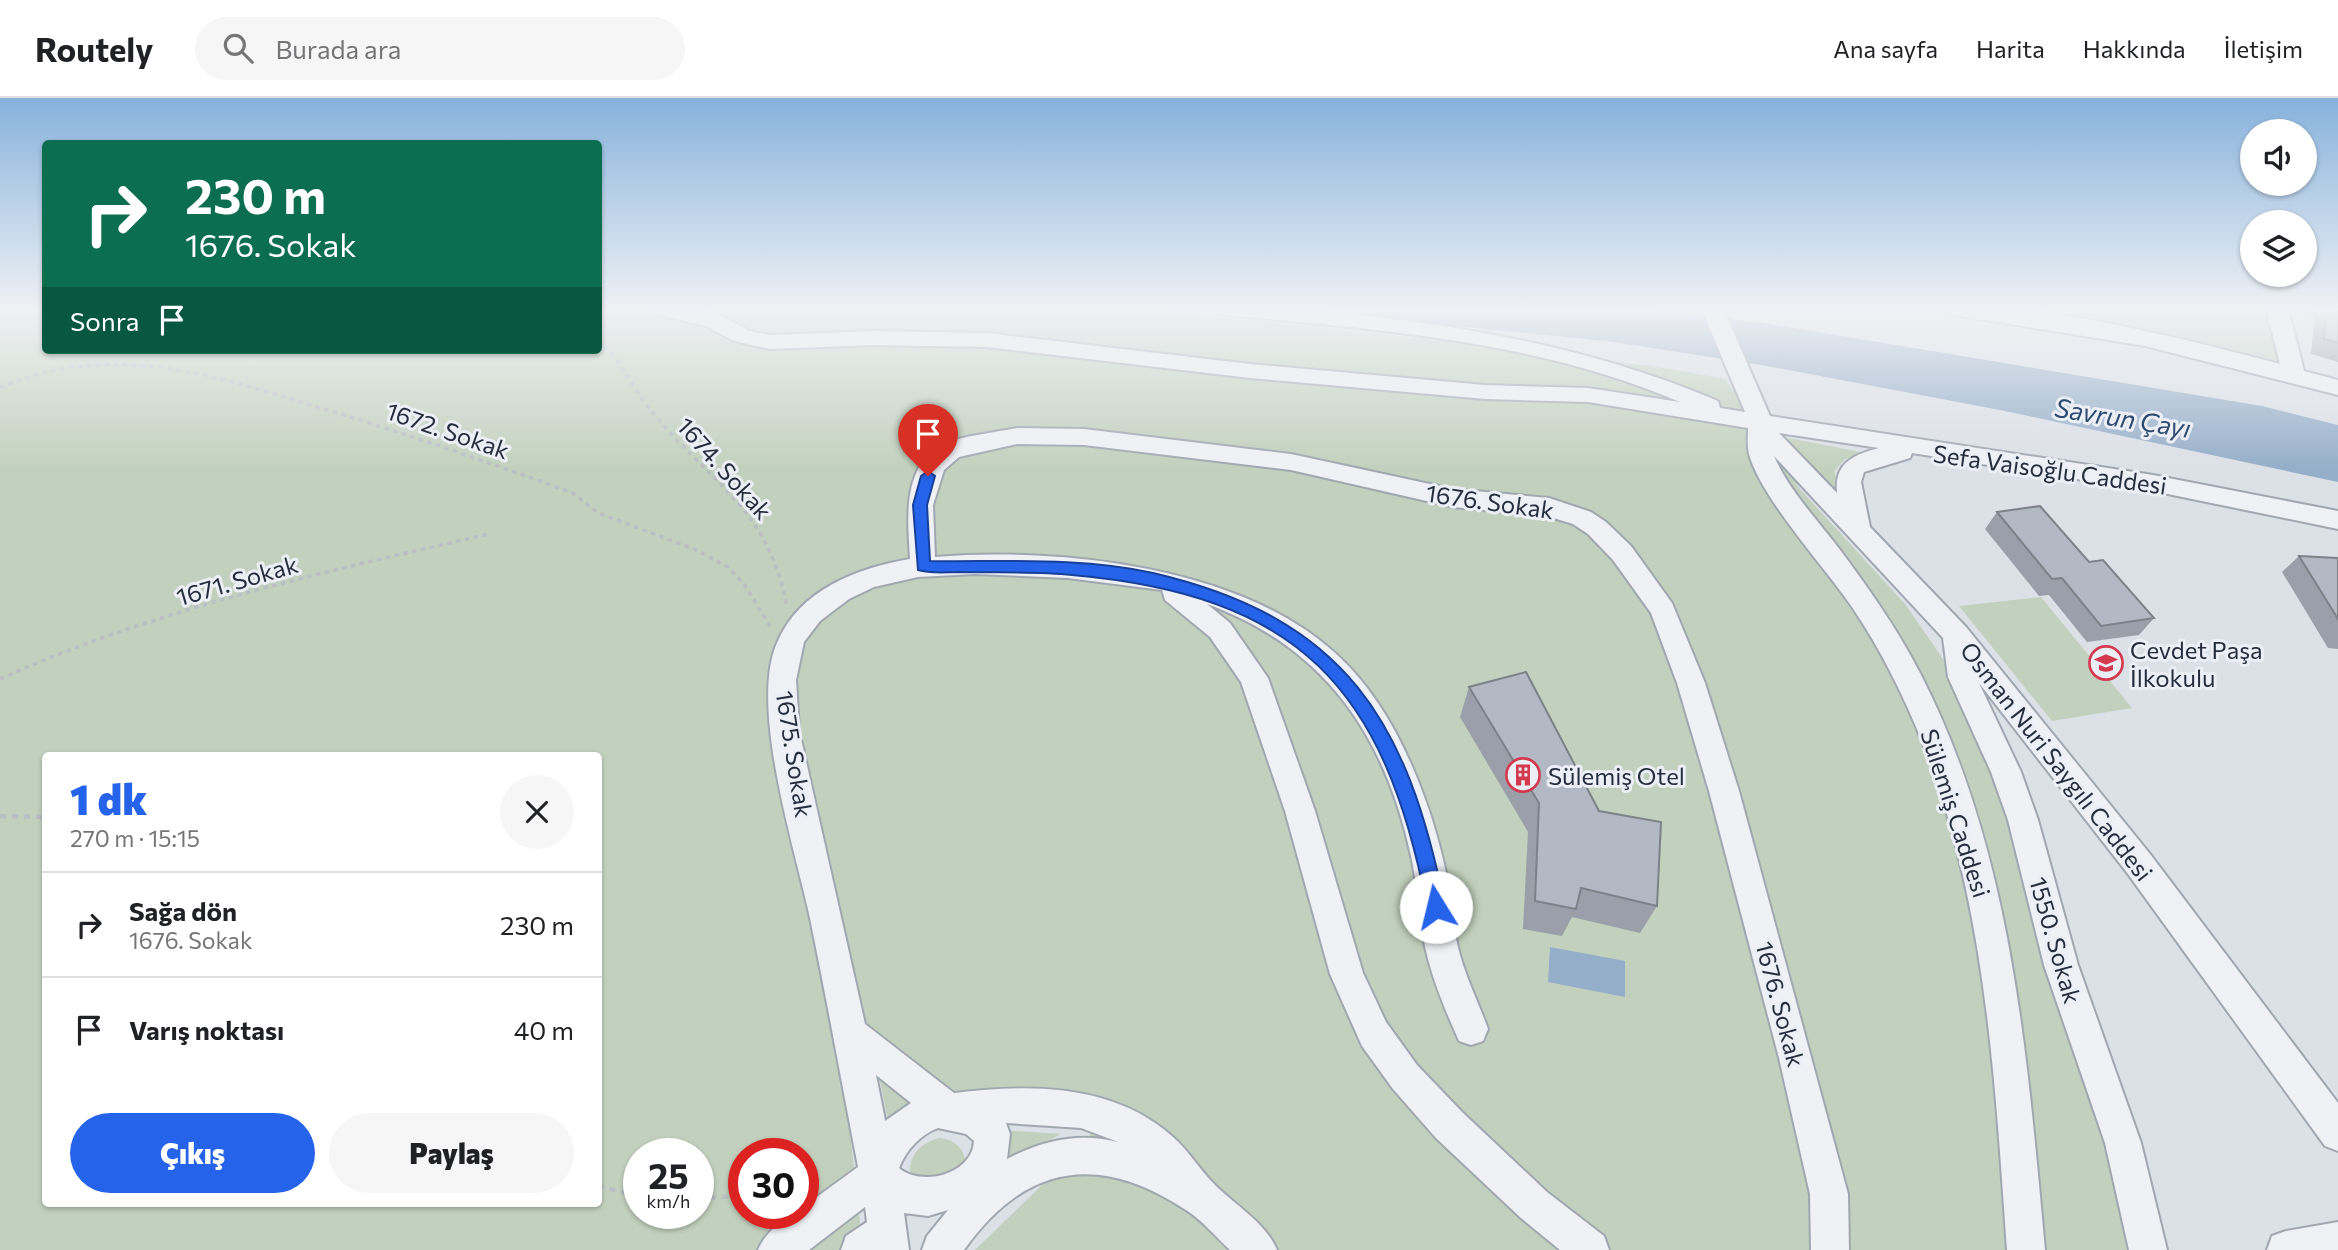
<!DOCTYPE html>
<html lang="tr">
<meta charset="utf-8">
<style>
:root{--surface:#fff;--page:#f6f6f6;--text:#202124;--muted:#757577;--line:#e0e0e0;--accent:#2563eb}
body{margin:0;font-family:Commissioner,sans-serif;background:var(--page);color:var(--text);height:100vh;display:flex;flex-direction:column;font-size:26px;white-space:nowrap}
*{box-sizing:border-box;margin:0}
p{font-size:23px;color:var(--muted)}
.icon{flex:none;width:38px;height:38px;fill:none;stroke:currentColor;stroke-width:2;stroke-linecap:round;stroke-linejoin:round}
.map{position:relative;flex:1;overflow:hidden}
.details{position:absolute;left:42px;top:654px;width:560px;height:455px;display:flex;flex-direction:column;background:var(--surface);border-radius:7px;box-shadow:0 2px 5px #0004}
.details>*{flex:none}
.top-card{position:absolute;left:42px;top:42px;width:560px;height:214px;border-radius:7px;box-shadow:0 2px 5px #0004;background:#0b6e4f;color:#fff;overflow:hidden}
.buttons{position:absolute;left:2240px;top:21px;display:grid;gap:14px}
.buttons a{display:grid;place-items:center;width:77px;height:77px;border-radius:50%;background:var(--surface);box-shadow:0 2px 5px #0004;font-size:35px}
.speed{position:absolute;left:623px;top:1040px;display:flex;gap:14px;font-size:35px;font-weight:700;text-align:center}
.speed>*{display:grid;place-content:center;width:91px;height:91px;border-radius:50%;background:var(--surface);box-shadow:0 2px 5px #0004;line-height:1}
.speed small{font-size:18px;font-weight:400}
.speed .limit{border:10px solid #d22;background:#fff;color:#111}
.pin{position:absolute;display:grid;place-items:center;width:60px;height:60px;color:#fff;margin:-72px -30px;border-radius:50% 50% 50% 0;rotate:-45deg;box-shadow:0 0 7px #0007}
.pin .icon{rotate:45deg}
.me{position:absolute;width:77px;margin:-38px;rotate:351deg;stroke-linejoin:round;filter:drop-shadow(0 0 5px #0008)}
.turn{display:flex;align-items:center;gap:24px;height:147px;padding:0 28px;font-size:32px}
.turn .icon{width:91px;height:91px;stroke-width:2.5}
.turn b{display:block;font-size:49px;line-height:60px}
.then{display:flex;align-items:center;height:66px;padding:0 28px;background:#0003;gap:14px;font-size:26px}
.round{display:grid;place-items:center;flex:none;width:74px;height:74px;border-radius:37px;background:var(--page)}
.headline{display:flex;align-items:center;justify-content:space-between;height:119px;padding:0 28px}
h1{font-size:42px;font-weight:800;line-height:52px;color:var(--accent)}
.button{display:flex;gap:14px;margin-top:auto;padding:14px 28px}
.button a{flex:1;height:80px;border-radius:42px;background:var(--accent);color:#fff;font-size:28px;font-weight:800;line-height:80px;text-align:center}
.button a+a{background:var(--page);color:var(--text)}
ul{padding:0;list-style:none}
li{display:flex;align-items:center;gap:21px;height:105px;padding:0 28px;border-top:2px solid var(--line)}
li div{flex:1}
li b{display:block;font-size:26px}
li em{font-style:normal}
header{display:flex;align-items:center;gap:42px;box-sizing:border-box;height:98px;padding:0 35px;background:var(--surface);border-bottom:2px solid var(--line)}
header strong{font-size:33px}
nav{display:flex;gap:38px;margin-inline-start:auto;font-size:24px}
.search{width:490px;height:63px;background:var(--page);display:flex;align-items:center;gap:18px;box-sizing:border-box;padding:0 24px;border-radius:38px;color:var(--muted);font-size:26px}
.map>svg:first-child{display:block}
</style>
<header>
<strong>Routely</strong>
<div class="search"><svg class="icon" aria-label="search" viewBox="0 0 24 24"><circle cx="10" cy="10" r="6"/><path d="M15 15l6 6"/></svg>Burada ara</div>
<nav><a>Ana sayfa</a><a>Harita</a><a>Hakkında</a><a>İletişim</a></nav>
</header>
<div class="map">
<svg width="2338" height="1152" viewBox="0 0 2338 1152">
<rect width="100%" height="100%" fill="#dce0e7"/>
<g fill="#c2d1bd" fill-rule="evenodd">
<path d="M 0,210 L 45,210 L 46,252 L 598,252 L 599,210 L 1137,210 L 1471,246 L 1665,270 L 1725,281 L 1799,390 L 1905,506 L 1943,561 L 1976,632 L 2003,693 L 2101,1004 L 2129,1152 L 975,1152 L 1042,1087 L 1073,1070 L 1094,1071 L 1086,1003 L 965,999 L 939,990 L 843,970 L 863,1152 L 0,1152 ZM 46,658 L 598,658 L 598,1106 L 46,1106 ZM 639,1055 L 698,1055 L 698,1115 L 639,1115 ZM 744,1055 L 803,1055 L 803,1115 L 744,1115 Z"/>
<polygon points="1988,210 2265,210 2283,271 2138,233"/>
<polygon points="1789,340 1860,354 1857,358 1845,361 1834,373 1845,404 1786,344"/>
<polygon points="2041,499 2132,610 2052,623 1959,508"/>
<polygon points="879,978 922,1005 889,1029"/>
<polygon points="1001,1032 1061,1036 1007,1064"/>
<path d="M 939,1040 C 960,1042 968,1056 965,1076 L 912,1085 C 905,1062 917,1046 939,1040 Z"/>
</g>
<g fill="#95aec9">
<polygon points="1279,210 1631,210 1758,224 2262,308 2338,327 2338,384 2000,312 1767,268 1614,244"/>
<polygon points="1550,849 1625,863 1625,899 1548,884"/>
</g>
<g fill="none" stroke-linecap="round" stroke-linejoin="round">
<g stroke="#a1a7b1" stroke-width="4">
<g id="minor">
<path d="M 649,210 L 686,210 L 722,218 L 749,233 L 770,237 L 873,233 L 987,235 L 1250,266 L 1485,287 L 1588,290 L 1680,304 C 1534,241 1375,232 1219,216 L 1208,210 C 1261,207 1315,213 1368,218 C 1490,232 1605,255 1718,303 L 1720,310 L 1745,314 L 1701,210 L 1723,210 L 1770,318 L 2153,377 L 2338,413 L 2338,431 L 2153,393 L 1912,355 L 1910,360 L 1864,374 L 1861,384 L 1870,429 L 1966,529 L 2150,756 L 2338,1005 L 2338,1053 L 2325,1048 L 2128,776 L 1979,585 L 2021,674 L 2038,722 L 2078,867 L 2141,1045 L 2167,1152 L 2129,1152 L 2105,1045 L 2044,867 L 2008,722 L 1991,674 L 1948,579 L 1943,540 L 1774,358 C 1788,390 1812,416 1834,444 C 1866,486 1897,530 1921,577 C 2012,755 2027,956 2045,1152 L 2007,1152 C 1995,983 1986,806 1923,646 C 1904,598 1881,552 1852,509 C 1824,468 1761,400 1749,356 C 1747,348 1748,338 1748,330 L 1588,304 L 1485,301 L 1250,280 L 987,249 L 873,247 L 770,251 L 734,243 L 706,228 L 652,215 ZM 1779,335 L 1879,350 C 1853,357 1834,365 1837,395 Z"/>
<path d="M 1938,210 C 2041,203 2179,240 2280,266 L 2266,210 L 2288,210 L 2304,273 L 2338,282 L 2338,297 L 2145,248 L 1949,216 Z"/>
<path d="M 1017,330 L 1084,331 L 1291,356 L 1453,391 L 1549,400 L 1591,414 L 1606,424 L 1631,448 L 1672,505 L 1705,585 L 1739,693 L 1848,1096 L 1849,1152 L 1811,1152 L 1810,1096 L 1779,960 L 1709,693 L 1677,585 L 1651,515 L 1613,462 L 1588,436 L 1573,426 L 1547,418 L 1453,409 L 1291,372 L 1084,347 L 1017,346 L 959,359 L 944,372 L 933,407 L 935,459 C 1059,449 1239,468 1334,554 C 1377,592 1406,648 1425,701 C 1436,731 1444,763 1450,794 C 1453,815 1454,836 1460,857 C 1467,882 1479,906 1488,931 L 1483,943 L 1471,947 L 1459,943 C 1446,914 1433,883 1426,853 C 1419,822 1418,789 1411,758 C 1385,638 1325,549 1207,506 L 1230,525 L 1268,580 L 1315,713 L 1363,875 L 1386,924 L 1417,967 L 1462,1014 L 1547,1094 L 1604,1138 L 1609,1152 L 1560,1152 L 1521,1120 L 1436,1040 L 1393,991 L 1362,948 L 1330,876 L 1285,713 L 1241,584 L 1210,539 L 1165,502 L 1162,492 L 1068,480 L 975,476 L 918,479 L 874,489 L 849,501 L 820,523 L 804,544 L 796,582 L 799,632 L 865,926 L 954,995 C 1029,986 1113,985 1173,1039 C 1189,1053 1200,1072 1215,1087 C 1236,1108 1266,1125 1277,1152 L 1230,1152 C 1216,1139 1202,1122 1186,1112 C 1098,1054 1025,1066 964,1152 L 922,1152 L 927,1138 L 948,1112 L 928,1118 L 904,1115 L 909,1152 L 841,1152 L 846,1138 L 867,1124 L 865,1109 L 809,1152 L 758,1152 C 764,1137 785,1115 803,1115 L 803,1109 L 858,1069 C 842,986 827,903 810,820 C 795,751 749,608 777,545 C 799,492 857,470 910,461 C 908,423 901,369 942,347 C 963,337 994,335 1017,330 ZM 876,977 L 911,1005 L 885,1023 L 884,1017 ZM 1006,1025 L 1081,1030 L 1118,1044 C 1079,1034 1043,1042 1007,1061 L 1010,1036 ZM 938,1030 L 966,1036 L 974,1043 C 972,1077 921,1089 899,1070 C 906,1052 920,1037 938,1030 Z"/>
<polygon points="2338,1124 2338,1152 2267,1152 2272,1138 2286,1133"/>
</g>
</g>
<g stroke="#babec5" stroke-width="3.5" stroke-dasharray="4.5 4.5" stroke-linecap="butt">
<path d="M 598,242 C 621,261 631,288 649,310 C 707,383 770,410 787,510"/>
<path d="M 0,290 C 111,240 222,280 331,313 C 413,338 493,366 573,395 L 598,415 L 694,451 L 728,469 L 744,486 L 772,531"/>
<path d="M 0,581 C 155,511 324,474 489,436"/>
</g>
<g stroke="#babec5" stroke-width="4.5" stroke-dasharray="6 6" stroke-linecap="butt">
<polyline points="0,718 46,719"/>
<polyline points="598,1088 639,1098"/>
<polyline points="803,1088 813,1086"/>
<polyline points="698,1101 744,1097"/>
</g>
<use href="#minor" fill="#eff1f5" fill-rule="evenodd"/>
</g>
<g fill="#9a9fa9">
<polygon points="2309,210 2338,210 2338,264 2311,256 2315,218 2307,216"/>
<polygon points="1997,414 2089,464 2154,520 2139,537 2087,544 2049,497 2039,498 1985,431"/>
<polygon points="2299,458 2338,460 2338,551 2328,550 2282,474"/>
<polygon points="1469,589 1599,713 1657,808 1640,835 1572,819 1562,838 1523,831 1528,734 1460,619"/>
</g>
<g fill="#b3b9c4" stroke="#7d8289" stroke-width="2">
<polygon points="2327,210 2338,210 2338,245 2324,241"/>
<polygon points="2040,408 2089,464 2103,462 2154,520 2101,528 2062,480 2052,481 1997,414"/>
<polygon points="2299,458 2338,460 2338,521"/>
<polygon points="1526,574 1599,713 1661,724 1657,808 1581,790 1576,811 1535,803 1539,705 1469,589"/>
</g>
<linearGradient id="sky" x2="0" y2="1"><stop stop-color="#87b2dc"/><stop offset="0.57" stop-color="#eff1f4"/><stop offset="1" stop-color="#eff1f4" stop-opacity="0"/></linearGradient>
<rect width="2338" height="371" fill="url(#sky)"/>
<path fill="#2563eb" stroke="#184099" stroke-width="2" d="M 928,373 L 935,378 L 927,407 L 930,463 C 1003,464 1081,459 1153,475 C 1346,520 1408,623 1445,809 L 1442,814 L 1436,817 L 1429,814 L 1427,809 C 1385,590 1299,497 1072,477 C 1035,473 997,475 960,474 C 947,474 931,476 918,472 L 913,407 L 921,378 Z"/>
<defs>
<g id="school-ring" transform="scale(1.75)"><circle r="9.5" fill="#eceff5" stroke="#d33a4f" stroke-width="1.5"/><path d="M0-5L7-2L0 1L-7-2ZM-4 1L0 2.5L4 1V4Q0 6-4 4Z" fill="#d33a4f"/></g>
<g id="building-ring" transform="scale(1.75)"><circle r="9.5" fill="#eceff5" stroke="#d33a4f" stroke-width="1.5"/><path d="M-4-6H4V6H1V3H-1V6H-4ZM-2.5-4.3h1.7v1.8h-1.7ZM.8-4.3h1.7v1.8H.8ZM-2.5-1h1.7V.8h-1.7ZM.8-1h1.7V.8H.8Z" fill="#d33a4f"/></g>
</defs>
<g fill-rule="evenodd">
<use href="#school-ring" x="2106" y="565"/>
<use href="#building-ring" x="1523" y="677"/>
</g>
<g text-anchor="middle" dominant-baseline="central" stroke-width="6" stroke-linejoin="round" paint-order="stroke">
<g font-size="24" fill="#252e3e" stroke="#eceff5">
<text transform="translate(448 332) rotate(19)">1672. Sokak</text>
<text transform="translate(725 370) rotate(48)">1674. Sokak</text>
<text transform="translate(2050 371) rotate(8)">Sefa Vaisoğlu Caddesi</text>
<text transform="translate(1490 403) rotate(8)">1676. Sokak</text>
<text transform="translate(237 482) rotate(-16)">1671. Sokak</text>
<text transform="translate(795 656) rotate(81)">1675. Sokak</text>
<text transform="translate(2057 663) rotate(52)">Osman Nuri Saygılı Caddesi</text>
<text transform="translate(1956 715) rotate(72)">Sülemiş Caddesi</text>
<text transform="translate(2056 842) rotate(74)">1550. Sokak</text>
<text transform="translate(1781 906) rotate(75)">1676. Sokak</text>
</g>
<g font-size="24" fill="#252e3e" stroke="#eceff5" text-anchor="start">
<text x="2130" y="551">Cevdet Paşa<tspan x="2130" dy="28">İlkokulu</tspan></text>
<text x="1548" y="677">Sülemiş Otel</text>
</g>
<g font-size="26" font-style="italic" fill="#2e4c73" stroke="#eceff5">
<text transform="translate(2123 319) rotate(9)">Savrun Çayı</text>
</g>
</g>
</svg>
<div class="buttons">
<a><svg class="icon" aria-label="sound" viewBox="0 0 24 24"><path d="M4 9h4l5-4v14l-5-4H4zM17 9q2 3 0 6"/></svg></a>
<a><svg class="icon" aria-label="layers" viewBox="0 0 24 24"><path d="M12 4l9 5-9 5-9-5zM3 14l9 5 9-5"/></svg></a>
</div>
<div class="speed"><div>25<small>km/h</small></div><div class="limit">30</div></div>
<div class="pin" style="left:928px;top:378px;background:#d93025"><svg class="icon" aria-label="arrive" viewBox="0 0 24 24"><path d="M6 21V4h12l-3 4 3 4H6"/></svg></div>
<svg class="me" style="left:1436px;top:809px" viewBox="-20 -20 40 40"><circle r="19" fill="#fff"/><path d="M0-13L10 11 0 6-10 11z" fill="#2563eb"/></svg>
<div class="top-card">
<div class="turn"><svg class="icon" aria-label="right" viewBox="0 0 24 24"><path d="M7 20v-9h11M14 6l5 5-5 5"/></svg><div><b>230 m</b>1676. Sokak</div></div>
<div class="then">Sonra<svg class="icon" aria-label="arrive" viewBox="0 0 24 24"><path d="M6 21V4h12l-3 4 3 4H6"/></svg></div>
</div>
<section class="details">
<div class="headline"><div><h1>1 dk</h1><p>270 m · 15:15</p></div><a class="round"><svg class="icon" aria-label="close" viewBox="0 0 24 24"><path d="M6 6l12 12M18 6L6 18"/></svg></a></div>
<ul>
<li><svg class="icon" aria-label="right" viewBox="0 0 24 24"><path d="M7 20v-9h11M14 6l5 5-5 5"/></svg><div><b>Sağa dön</b><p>1676. Sokak</p></div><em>230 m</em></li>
<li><svg class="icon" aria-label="arrive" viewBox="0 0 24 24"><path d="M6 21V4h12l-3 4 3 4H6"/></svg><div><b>Varış noktası</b></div><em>40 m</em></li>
</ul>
<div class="button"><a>Çıkış</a><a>Paylaş</a></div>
</section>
</div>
